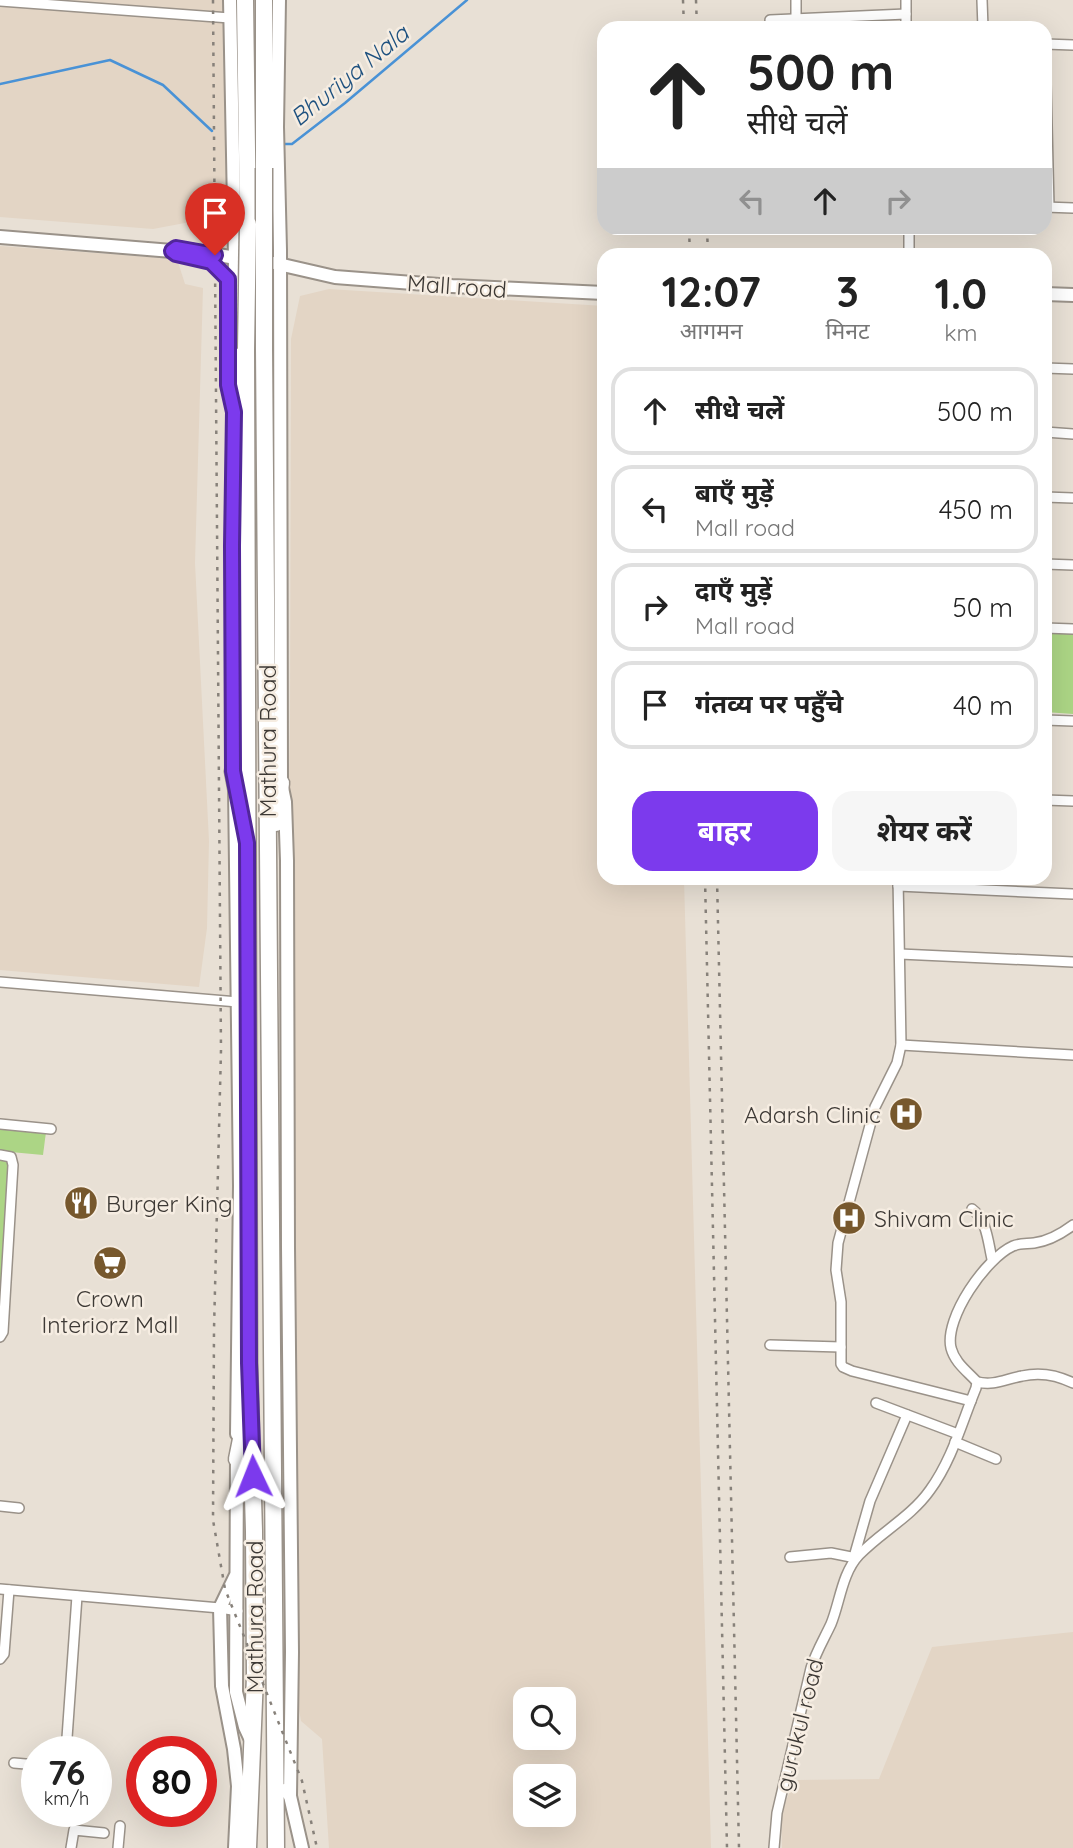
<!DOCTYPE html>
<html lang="hi">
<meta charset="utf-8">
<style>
:root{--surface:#fff;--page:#f6f6f6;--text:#222;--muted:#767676;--line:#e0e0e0;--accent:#7c3aed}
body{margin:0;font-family:Quicksand,"Noto Sans Devanagari",sans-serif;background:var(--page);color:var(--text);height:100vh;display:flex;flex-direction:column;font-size:26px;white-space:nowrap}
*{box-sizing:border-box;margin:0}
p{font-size:23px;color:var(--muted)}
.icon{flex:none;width:38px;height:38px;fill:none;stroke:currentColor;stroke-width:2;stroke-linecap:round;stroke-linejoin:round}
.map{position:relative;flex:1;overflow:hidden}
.details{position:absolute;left:597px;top:248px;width:455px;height:637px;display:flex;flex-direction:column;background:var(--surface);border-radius:21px;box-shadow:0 7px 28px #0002}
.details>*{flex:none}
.banner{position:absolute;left:597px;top:21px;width:455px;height:214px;border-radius:21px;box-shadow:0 7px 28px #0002;background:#fff;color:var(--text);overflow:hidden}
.fabs{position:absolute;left:513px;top:1687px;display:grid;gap:14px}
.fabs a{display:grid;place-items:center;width:63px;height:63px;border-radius:14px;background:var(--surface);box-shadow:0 7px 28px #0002;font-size:35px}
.speed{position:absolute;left:21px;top:1736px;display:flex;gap:14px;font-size:35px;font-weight:700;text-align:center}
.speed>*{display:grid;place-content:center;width:91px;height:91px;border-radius:50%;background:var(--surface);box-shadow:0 7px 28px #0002;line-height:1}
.speed small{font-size:18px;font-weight:400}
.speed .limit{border:10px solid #d22;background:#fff;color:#111}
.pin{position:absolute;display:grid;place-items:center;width:60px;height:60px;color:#fff;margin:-72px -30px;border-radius:50% 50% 50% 0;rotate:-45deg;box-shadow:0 0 7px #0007}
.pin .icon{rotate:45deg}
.me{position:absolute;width:77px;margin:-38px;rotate:358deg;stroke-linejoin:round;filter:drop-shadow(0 0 5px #0008)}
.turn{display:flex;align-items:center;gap:24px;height:147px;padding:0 35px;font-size:32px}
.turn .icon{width:91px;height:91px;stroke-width:2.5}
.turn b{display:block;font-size:49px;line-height:60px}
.lanes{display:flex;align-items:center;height:66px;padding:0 35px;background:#0003;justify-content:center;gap:35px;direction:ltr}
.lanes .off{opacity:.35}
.eta{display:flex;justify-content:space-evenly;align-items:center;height:119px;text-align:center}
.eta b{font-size:42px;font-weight:700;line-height:49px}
.button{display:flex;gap:14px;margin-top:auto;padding:14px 35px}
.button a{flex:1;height:80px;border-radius:21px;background:var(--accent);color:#fff;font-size:28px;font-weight:700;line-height:80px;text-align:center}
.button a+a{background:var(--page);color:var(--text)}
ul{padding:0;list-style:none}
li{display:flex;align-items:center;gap:21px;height:88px;margin:0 14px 10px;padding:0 21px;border:4px solid var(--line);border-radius:21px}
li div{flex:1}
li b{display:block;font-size:26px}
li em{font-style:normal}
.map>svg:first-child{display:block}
</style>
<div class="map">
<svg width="1073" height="1848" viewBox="0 0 1073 1848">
<rect width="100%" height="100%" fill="#e8e0d5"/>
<g fill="#e3d5c5" fill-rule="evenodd">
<polygon points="0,0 232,0 232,174 213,206 185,223 153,229 0,217"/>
<polygon points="0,246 177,259 185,284 203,288 195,563 209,841 207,928 199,987 0,970"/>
<path d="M 329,289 L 604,306 L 604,878 L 684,879 L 711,1848 L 329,1848 L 322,1739 L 301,1721 L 289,1652 L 282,1190 L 290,727 L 291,339 L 300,296 ZM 525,1699 L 564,1699 L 564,1738 L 525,1738 ZM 525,1776 L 564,1776 L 564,1815 L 525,1815 Z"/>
<polygon points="1073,1632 1073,1848 782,1848 781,1812 795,1780 879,1779 932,1647"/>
</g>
<g fill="#acd585">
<polygon points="1045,632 1073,634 1073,714 1045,712"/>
<polygon points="0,1129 46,1132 43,1155 0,1151"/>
<polygon points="0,1160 8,1160 0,1311"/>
</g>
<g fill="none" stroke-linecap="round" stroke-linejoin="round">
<g stroke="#4992d6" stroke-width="2.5">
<polyline points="0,84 110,60 163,85 212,131"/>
<polyline points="284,144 292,144 345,103 467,0"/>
</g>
<g stroke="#9a9289" stroke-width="12">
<g id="street">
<polyline points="796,0 796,19"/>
<polyline points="906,0 906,28"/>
<polyline points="982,0 983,28"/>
<polyline points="0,1 230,18"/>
<polyline points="770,20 906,14"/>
<polyline points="1045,207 1073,208"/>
<polyline points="1049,207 1045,44 1073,45"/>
<polyline points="909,228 909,256"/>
<polyline points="1045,368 1073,369"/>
<polyline points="1045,432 1073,434"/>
<polyline points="1045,497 1073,498"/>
<polyline points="1045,564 1073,565"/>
<polyline points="1045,628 1073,629"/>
<polyline points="1045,720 1073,721"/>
<polyline points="1045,800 1073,801"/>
<polyline points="898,878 901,1045 897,1063 875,1107 838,1243 836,1270 841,1302 841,1364 843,1367 852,1371 971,1401"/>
<polyline points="898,886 1073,894"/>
<polyline points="900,954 1073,962"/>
<polyline points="0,982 238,1002"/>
<polyline points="901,1045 1073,1055"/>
<polyline points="0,1124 51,1129"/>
<polyline points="0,1155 11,1157 13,1165 3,1332 0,1337"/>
<path d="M 972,1209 C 987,1220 988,1242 992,1259"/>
<polyline points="770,1345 841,1347"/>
<path d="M 977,1382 C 995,1386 1005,1379 1022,1376 C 1039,1372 1057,1375 1073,1383"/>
<polyline points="876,1403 958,1434"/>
<polyline points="955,1442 996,1459"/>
<polyline points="0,1506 19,1508"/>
<polyline points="790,1557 831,1553 856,1558"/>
<polyline points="854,1557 870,1501 907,1415"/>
<polyline points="0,1589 220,1608 238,1611"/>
<polyline points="0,1659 4,1654 9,1590"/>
<polyline points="66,1752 77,1596"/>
<polyline points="14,1763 37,1765"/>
<polyline points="71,1848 74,1830 104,1833"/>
<polyline points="118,1848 120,1826"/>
<path d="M 774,1848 L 777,1813 L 811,1668 C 816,1652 824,1639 831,1624 C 840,1602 842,1573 859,1555 C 881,1532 911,1517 930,1490 C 952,1460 962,1422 976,1388 L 977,1382 C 967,1371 955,1363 951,1348 C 944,1318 986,1258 1013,1246 C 1020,1243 1027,1244 1034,1243 C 1049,1241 1061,1234 1073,1225"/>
</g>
</g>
<g stroke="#9a9289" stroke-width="16">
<g id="secondary">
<polyline points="230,0 235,258 232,546 240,1186 237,1434"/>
<polyline points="279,0 277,127 280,250 281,783 285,802 287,861 288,1247 292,1652 290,1796"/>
<polyline points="0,237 172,251 176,248 242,259"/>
<polyline points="211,262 228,279 229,294"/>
<polyline points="274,263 335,277 452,286 604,293"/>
<polyline points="1045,294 1073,295"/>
<polyline points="237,1453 236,1692 245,1727 251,1740"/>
<polyline points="285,1790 290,1796 302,1848"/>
<polyline points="235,1848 238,1786 234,1749 222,1686 220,1608 235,1577"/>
</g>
</g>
<g stroke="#9a9289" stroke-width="19">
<g id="highway">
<polyline points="245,0 248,224"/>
<polyline points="264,168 264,0"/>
<polyline points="246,349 249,1363 254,1531 255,1676 248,1848"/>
<polyline points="264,349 276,1848"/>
<polyline points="233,771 239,803"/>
<polyline points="276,823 281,783"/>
<polyline points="237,1459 244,1424"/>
</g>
</g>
<use href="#street" stroke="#fff" stroke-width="9"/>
<use href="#secondary" stroke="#fff" stroke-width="12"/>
<use href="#highway" stroke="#fff" stroke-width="16"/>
<g stroke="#87817a" stroke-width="2.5" stroke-dasharray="3.5 7" stroke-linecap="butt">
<polyline points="213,0 221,1050 214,1329 213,1520 225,1589 302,1781 317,1848"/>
<polyline points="683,0 684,28"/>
<polyline points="696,0 697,28"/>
<polyline points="689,228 690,256"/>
<polyline points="707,228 708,256"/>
<polyline points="705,878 727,1848"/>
<polyline points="717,878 739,1848"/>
</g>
<g stroke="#9a9289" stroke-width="19" stroke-linecap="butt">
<g id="highway-bridge">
<polyline points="264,168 264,349"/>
<polyline points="246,349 248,224"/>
</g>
</g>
<use href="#highway-bridge" stroke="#fff" stroke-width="16"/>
</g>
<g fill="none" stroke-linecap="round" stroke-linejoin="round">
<g stroke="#51269a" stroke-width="18">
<polyline id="route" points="215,255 176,248 172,251 176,254 211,262 228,279 228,385 234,412 232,546 233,771 247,843 249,1363 253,1476"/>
</g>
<use href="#route" stroke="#7c3aed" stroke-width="12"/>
</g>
<defs>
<g id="hospital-disc" transform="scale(1.75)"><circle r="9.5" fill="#77582d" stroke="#f6ede2"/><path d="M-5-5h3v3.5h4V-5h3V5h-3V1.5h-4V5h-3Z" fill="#fff"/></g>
<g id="restaurant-disc" transform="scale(1.75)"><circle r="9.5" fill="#77582d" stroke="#f6ede2"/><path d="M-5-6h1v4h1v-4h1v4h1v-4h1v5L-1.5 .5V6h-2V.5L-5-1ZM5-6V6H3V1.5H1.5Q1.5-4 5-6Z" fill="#fff"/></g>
<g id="supermarket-disc" transform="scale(1.75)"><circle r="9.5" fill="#77582d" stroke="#f6ede2"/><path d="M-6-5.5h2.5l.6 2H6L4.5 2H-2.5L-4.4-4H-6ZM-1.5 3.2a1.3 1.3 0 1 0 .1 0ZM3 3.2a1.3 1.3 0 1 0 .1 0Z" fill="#fff"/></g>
</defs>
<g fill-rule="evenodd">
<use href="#hospital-disc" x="906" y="1114"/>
<use href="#restaurant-disc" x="81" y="1203"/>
<use href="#hospital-disc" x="849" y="1218"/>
<use href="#supermarket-disc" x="110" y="1263"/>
</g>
<g text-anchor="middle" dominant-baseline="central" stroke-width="5" stroke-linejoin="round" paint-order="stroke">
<g font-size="23" fill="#3d3935" stroke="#f6ede2">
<text transform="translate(457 286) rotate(4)">Mall road</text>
<text transform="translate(267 741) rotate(-90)">Mathura Road</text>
<text transform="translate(254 1617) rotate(-90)">Mathura Road</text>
<text transform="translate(799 1725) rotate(-76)">gurukul road</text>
</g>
<g font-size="23" fill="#3d3935" stroke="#f6ede2" text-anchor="start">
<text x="881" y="1114" text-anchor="end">Adarsh Clinic</text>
<text x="106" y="1203">Burger King</text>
<text x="874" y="1218">Shivam Clinic</text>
<text x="110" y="1298" text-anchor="middle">Crown<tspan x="110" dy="26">Interiorz Mall</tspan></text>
</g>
<g font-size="24" font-style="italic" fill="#1e517f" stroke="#f6ede2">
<text transform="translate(349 75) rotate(-39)">Bhuriya Nala</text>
</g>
</g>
</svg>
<div class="fabs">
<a><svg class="icon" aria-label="search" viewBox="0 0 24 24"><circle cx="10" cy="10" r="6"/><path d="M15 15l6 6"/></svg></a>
<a><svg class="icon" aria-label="layers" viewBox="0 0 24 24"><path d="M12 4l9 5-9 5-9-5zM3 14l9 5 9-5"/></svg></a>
</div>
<div class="speed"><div>76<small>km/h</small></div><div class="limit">80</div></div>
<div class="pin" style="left:215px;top:255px;background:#d93025"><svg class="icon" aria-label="arrive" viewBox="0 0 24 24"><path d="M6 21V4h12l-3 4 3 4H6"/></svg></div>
<svg class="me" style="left:253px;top:1476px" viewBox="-20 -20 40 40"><path d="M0-17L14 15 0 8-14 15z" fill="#7c3aed" stroke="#fff" stroke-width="4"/></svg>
<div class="banner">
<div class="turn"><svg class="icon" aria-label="ahead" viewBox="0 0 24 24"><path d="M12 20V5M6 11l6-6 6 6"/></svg><div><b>500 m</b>सीधे चलें</div></div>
<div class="lanes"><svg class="icon off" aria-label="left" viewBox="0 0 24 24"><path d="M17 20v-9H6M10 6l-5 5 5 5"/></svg><svg class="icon" aria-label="ahead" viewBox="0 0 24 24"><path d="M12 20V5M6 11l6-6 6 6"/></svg><svg class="icon off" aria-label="right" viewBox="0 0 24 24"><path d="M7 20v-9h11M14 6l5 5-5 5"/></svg></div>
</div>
<section class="details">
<div class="eta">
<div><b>12:07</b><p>आगमन</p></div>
<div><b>3</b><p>मिनट</p></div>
<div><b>1.0</b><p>km</p></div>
</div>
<ul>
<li><svg class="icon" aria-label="ahead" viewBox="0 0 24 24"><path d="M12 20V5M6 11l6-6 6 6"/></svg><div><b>सीधे चलें</b></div><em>500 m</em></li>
<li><svg class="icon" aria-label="left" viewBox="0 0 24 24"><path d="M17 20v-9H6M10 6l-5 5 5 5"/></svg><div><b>बाएँ मुड़ें</b><p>Mall road</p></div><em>450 m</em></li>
<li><svg class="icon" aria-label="right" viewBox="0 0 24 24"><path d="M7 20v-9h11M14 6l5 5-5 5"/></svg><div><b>दाएँ मुड़ें</b><p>Mall road</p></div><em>50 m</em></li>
<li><svg class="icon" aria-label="arrive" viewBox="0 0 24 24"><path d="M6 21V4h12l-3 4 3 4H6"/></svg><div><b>गंतव्य पर पहुँचे</b></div><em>40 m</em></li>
</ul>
<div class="button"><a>बाहर</a><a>शेयर करें</a></div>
</section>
</div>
